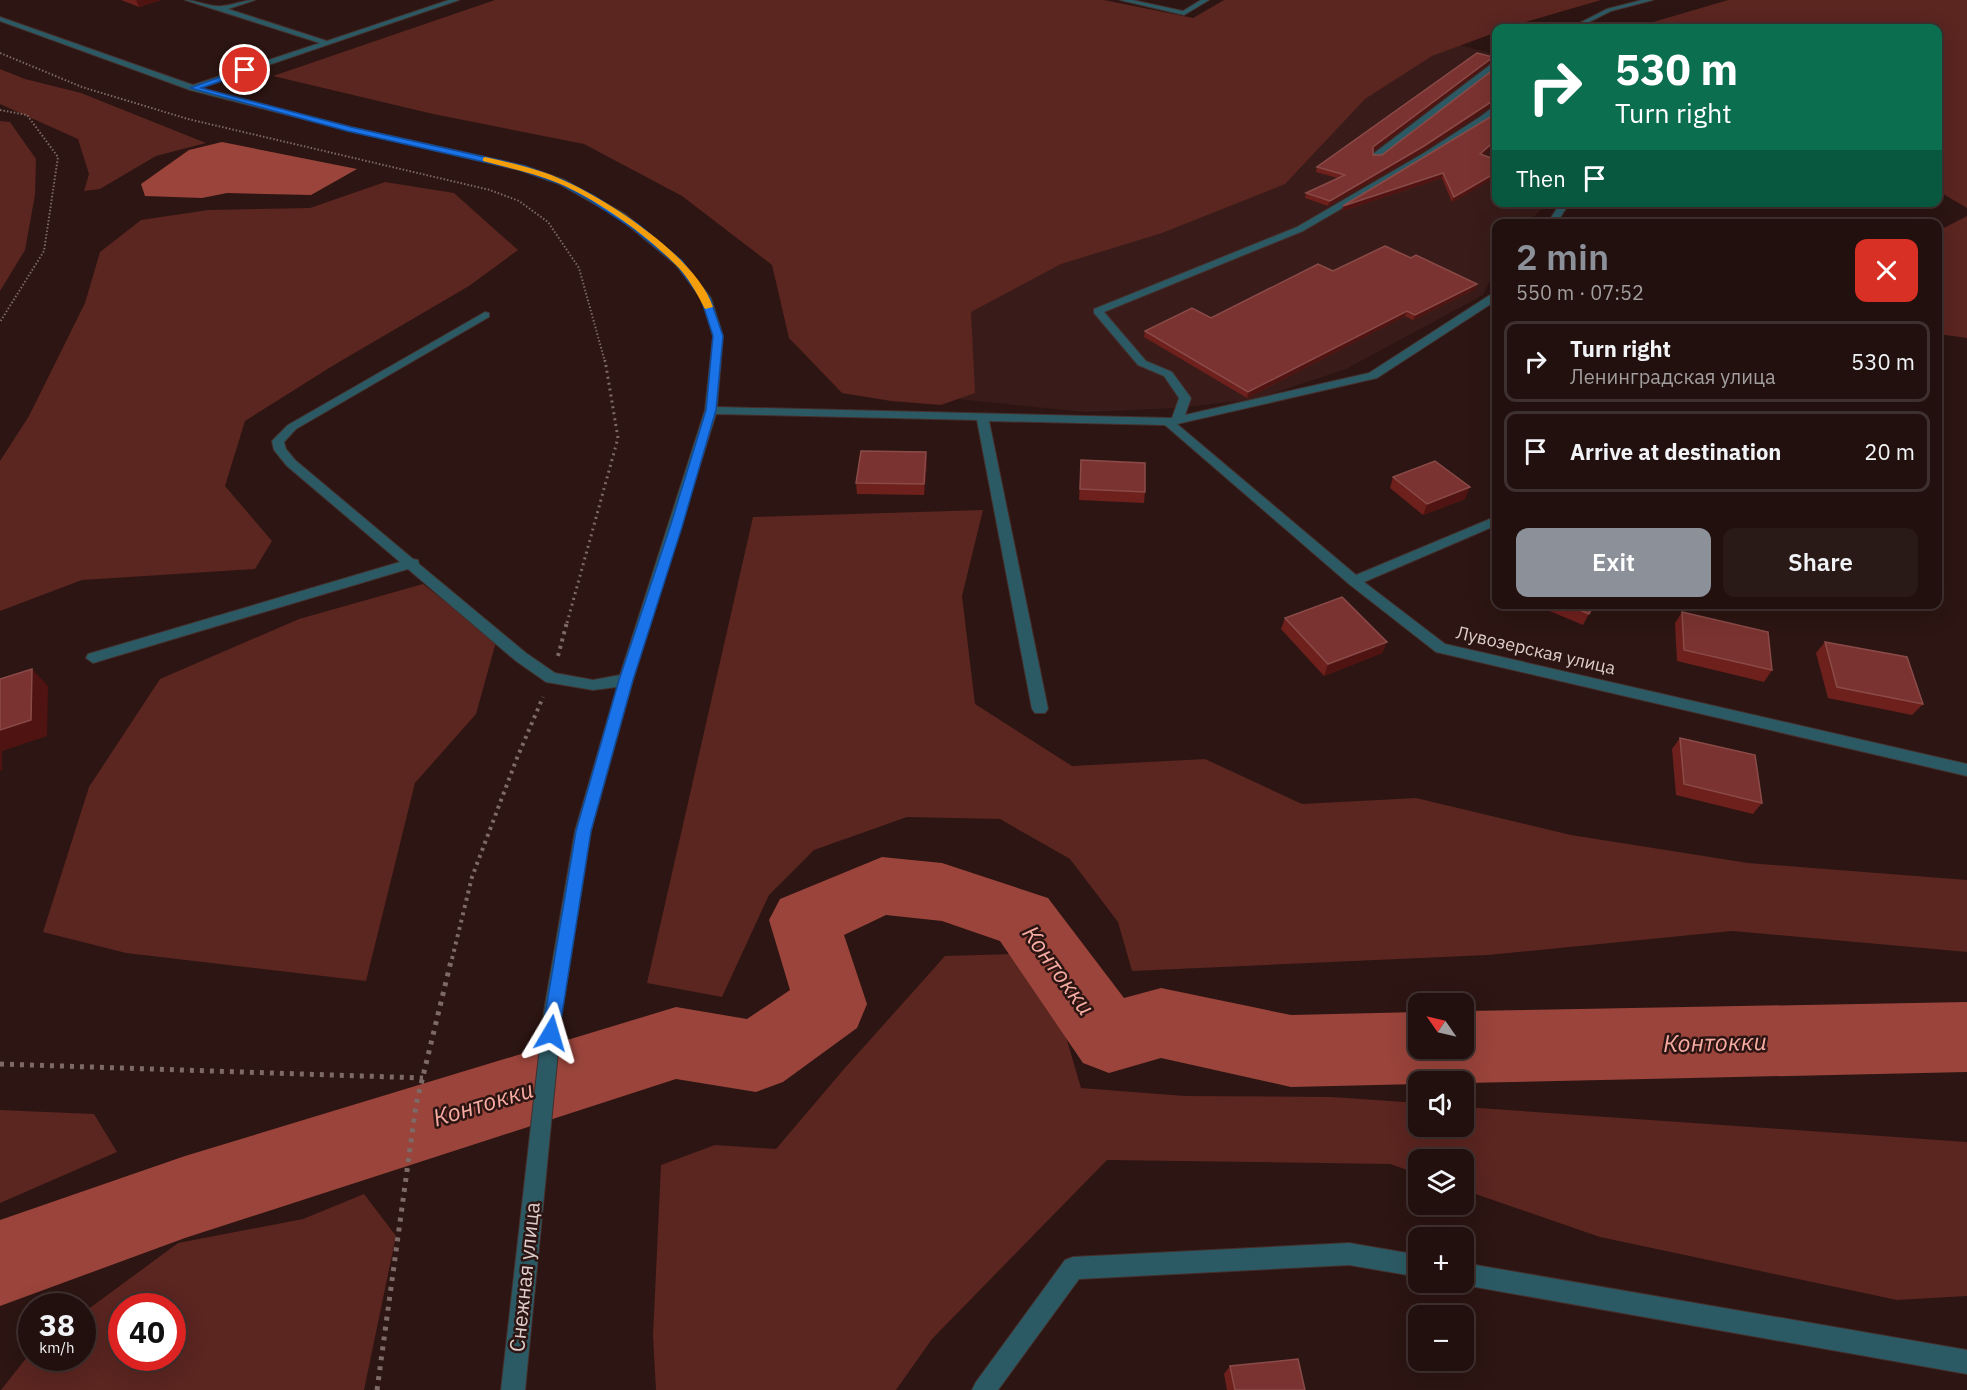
<!DOCTYPE html>
<meta charset="utf-8">
<style>
:root{--surface:#21100e;--page:#291917;--text:#f1f3f6;--muted:#a29d9e;--line:#3e302e;--accent:#8c9099}
body{margin:0;font-family:"IBM Plex Sans",sans-serif;background:var(--page);color:var(--text);height:100vh;display:flex;flex-direction:column;font-size:22px;white-space:nowrap}
*{box-sizing:border-box;margin:0}
p{font-size:20px;color:var(--muted)}
.icon{flex:none;width:33px;height:33px;fill:none;stroke:currentColor;stroke-width:2;stroke-linecap:round;stroke-linejoin:round}
.map{position:relative;flex:1;overflow:hidden}
.panel{position:absolute;left:1492px;top:219px;width:450px;height:390px;display:flex;flex-direction:column;background:var(--surface);border-radius:12px;box-shadow:0 6px 24px #0002,0 0 0 2px var(--line)}
.panel>*{flex:none}
.top-card{position:absolute;left:1492px;top:24px;width:450px;height:183px;border-radius:12px;box-shadow:0 6px 24px #0002,0 0 0 2px var(--line);background:#0b6e4f;color:#fff;overflow:hidden}
.needle{width:39px;rotate:304deg}
.fabs{position:absolute;left:1408px;top:993px;display:grid;gap:12px}
.fabs a{display:grid;place-items:center;width:66px;height:66px;border-radius:12px;background:var(--surface);box-shadow:0 6px 24px #0002,0 0 0 2px var(--line);font-size:30px}
.speed{position:absolute;left:18px;top:1293px;display:flex;gap:12px;font-size:30px;font-weight:700;text-align:center}
.speed>*{display:grid;place-content:center;width:78px;height:78px;border-radius:50%;background:var(--surface);box-shadow:0 6px 24px #0002,0 0 0 2px var(--line);line-height:1}
.speed small{font-size:15px;font-weight:400}
.speed .limit{border:9px solid #d22;background:#fff;color:#111}
.pin{position:absolute;display:grid;place-items:center;width:51px;height:51px;color:#fff;margin:-26px;border:3px solid #fff;border-radius:50%;box-shadow:0 2px 6px #0007}
.me{position:absolute;width:66px;margin:-33px;rotate:7deg;stroke-linejoin:round;filter:drop-shadow(0 0 4px #0008)}
.turn{display:flex;align-items:center;gap:21px;height:126px;padding:0 24px;font-size:27px}
.turn .icon{width:78px;height:78px;stroke-width:2.5}
.turn b{display:block;font-size:42px;line-height:51px}
.then{display:flex;align-items:center;height:57px;padding:0 24px;background:#0003;gap:12px;font-size:22px}
.round{display:grid;place-items:center;flex:none;width:63px;height:63px;border-radius:12px;background:var(--page)}
.summary{display:flex;align-items:center;justify-content:space-between;height:102px;padding:0 24px}
h1{font-size:36px;font-weight:600;line-height:45px;color:var(--accent)}
.cta{display:flex;gap:12px;margin-top:auto;padding:12px 24px}
.cta a{flex:1;height:69px;border-radius:12px;background:var(--accent);color:#fff;font-size:24px;font-weight:600;line-height:69px;text-align:center}
.cta a+a{background:var(--page);color:var(--text)}
ul{padding:0;list-style:none}
li{display:flex;align-items:center;gap:18px;height:81px;margin:0 12px 9px;padding:0 12px;border:3px solid var(--line);border-radius:12px}
li div{flex:1}
li b{display:block;font-size:22px}
li em{font-style:normal}
.map>svg:first-child{display:block}
</style>
<div class="map">
<svg width="1967" height="1390" viewBox="0 0 1967 1390">
<rect width="100%" height="100%" fill="#2c1512"/>
<polygon fill="#391c19" points="1452,43 1497,55 1497,202 1547,203 1528,223 1497,224 1497,266 1483,295 1346,369 1256,399 1177,408 1085,412 957,399 962,315"/>
<g fill="#5b2520" fill-rule="evenodd">
<polygon points="495,0 1104,0 1193,18 1224,0 1601,0 1505,28 1497,28 1497,32 1432,56 1365,99 1285,184 1162,233 1061,264 971,312 975,393 941,405 891,401 842,393 789,338 772,265 682,196 584,144 433,114 273,76"/>
<polygon points="1728,0 1967,0 1967,208 1938,191 1938,28 1633,28"/>
<polygon points="0,69 25,79 81,93 206,143 156,156 100,189 84,191 89,174 78,139 0,104"/>
<polygon points="0,121 10,122 36,159 35,195 25,250 0,291"/>
<polygon points="385,182 454,193 518,250 469,286 334,365 245,421 225,486 272,541 255,569 82,580 0,611 0,461 29,416 85,303 100,252 141,220 208,210 310,208"/>
<polygon points="1967,216 1967,338 1938,334 1938,280 1941,279 1938,277 1938,231"/>
<polygon points="983,510 962,596 975,704 1072,766 1205,759 1302,804 1416,798 1571,835 1748,863 1967,880 1967,952 1732,931 1488,955 1132,971 1118,922 1070,859 1000,819 907,817 814,850 769,895 722,997 647,983 753,517"/>
<polygon points="423,584 496,642 476,714 415,783 366,981 126,953 43,932 89,787 160,679 299,619"/>
<polygon points="1013,954 1060,1016 1081,1088 1185,1096 1332,1097 1419,1103 1419,1126 1464,1126 1464,1107 1967,1142 1967,1296 1897,1300 1600,1237 1464,1190 1464,1160 1419,1160 1419,1174 1390,1164 1107,1160 932,1339 896,1390 656,1390 653,1336 661,1165 715,1145 776,1149 844,1069 945,956"/>
<polygon points="0,1110 94,1114 117,1152 0,1203"/>
<path d="M 364,1194 L 396,1236 L 364,1390 L 1,1390 L 31,1352 L 32,1358 L 82,1358 L 83,1313 L 178,1243 L 303,1219 ZM 172,1306 L 172,1358 L 122,1358 L 122,1306 Z"/>
</g>
<polygon fill="#9a443b" points="222,142 357,169 311,195 227,193 202,198 145,196 141,184 189,150"/>
<g fill="none" stroke-linecap="round" stroke-linejoin="round">
<polygon fill="#9a443b" fill-rule="evenodd" points="882,857 942,863 1048,898 1124,998 1161,988 1291,1015 1419,1012 1419,1048 1464,1048 1464,1011 1967,1002 1967,1072 1464,1083 1443,1074 1419,1082 1419,1084 1291,1087 1161,1058 1109,1073 1083,1063 1000,941 942,921 886,915 844,935 867,1004 857,1028 783,1082 756,1092 676,1079 185,1238 0,1306 0,1220 185,1156 676,1007 747,1019 790,990 769,920 780,899"/>
<g stroke="#452f2c" stroke-width="2">
<g id="minor">
<path d="M 185,0 C 197,0 211,8 222,6 C 234,5 243,0 255,0 L 228,9 L 327,41 L 449,0 L 459,0 L 201,88 L 351,127 L 525,166 L 565,180 L 625,214 L 682,261 L 711,298 L 723,336 L 717,407 L 1172,418 L 1179,398 L 1164,376 L 1138,365 L 1094,313 L 1094,309 L 1297,227 L 1424,153 L 1480,117 L 1497,104 L 1497,110 L 1486,121 L 1430,157 L 1303,231 L 1104,312 L 1146,361 L 1172,372 L 1191,398 L 1185,415 L 1369,373 L 1493,293 L 1497,292 L 1497,300 L 1377,378 L 1177,424 L 1356,575 L 1497,516 L 1497,525 L 1364,582 L 1445,644 L 1967,764 L 1967,776 L 1436,652 L 1349,584 L 1165,425 L 989,421 L 1048,709 L 1045,713 L 1035,713 L 1032,709 L 977,420 L 716,414 L 633,680 L 591,831 L 562,1011 L 525,1390 L 501,1390 L 544,1011 L 575,831 L 617,687 L 593,690 L 546,682 L 516,661 L 408,569 L 93,663 L 86,658 L 88,654 L 400,562 L 287,466 L 274,450 L 272,441 L 288,425 L 485,312 L 489,313 L 489,317 L 296,429 L 284,442 L 286,449 L 295,460 L 413,559 L 418,560 L 419,564 L 526,653 L 555,673 L 593,680 L 620,675 L 705,410 L 713,336 L 701,298 L 676,265 L 619,218 L 559,184 L 519,170 L 350,131 L 190,90 L 0,21 L 0,17 L 193,85 L 320,43 Z"/>
<polygon points="1120,0 1132,0 1183,11 1201,0 1209,0 1184,15"/>
<polygon points="1642,0 1653,0 1611,11 1577,28 1570,28 1607,9"/>
<polygon points="1494,62 1497,62 1497,68 1379,158 1373,158 1373,154"/>
<polygon points="1561,202 1570,202 1556,224 1547,224"/>
<polygon points="1349,1243 1419,1255 1419,1277 1349,1265 1079,1279 998,1390 972,1390 976,1382 1065,1260 1073,1257"/>
<polygon points="1464,1263 1967,1350 1967,1374 1464,1285 1458,1282 1464,1282"/>
</g>
</g>
<g stroke="#7d6966" stroke-width="2" stroke-dasharray="1.5 2" stroke-linecap="butt">
<polyline points="0,53 82,87 188,119 490,190 519,201 548,222 579,268 605,362"/>
<polyline points="0,110 27,115 58,157 44,251 0,322"/>
</g>
<polyline stroke="#7d6966" stroke-width="3" stroke-dasharray="2 4" stroke-linecap="butt" points="567,623 618,438 605,360"/>
<g stroke="#7d6966" stroke-width="4" stroke-dasharray="3 4.5" stroke-linecap="butt">
<polyline points="558,656 567,622"/>
<polyline points="452,959 472,877 517,758 543,697"/>
</g>
<g stroke="#7d6966" stroke-width="5" stroke-dasharray="4 6" stroke-linecap="butt">
<polyline points="0,1064 423,1078"/>
<polyline points="377,1390 416,1105 452,957"/>
</g>
<use href="#minor" fill="#2c5a64" fill-rule="evenodd"/>
</g>
<g fill="#6e201d">
<polygon points="121,0 161,0 139,7"/>
<polygon points="1492,61 1373,151 1373,155 1382,155 1497,67 1497,102 1423,151 1328,206 1305,198 1306,193 1338,178 1316,172 1317,167"/>
<polygon points="1489,118 1483,155 1497,160 1497,176 1452,202 1442,178 1342,211"/>
<polygon points="1411,258 1477,284 1475,289 1413,320 1405,316 1247,398 1144,337 1145,331 1211,318 1333,271"/>
<polygon points="926,452 927,463 924,495 857,494 856,483"/>
<polygon points="1081,460 1145,492 1144,503 1079,500"/>
<polygon points="1393,477 1465,499 1423,515 1390,488"/>
<polygon points="1533,604 1594,604 1583,625"/>
<polygon points="1682,612 1772,670 1764,682 1677,661 1675,623"/>
<polygon points="1285,618 1387,642 1382,653 1324,676 1281,629"/>
<polygon points="1825,642 1923,704 1912,715 1828,698 1816,653"/>
<polygon points="1680,738 1762,803 1753,814 1676,795 1672,749"/>
<polygon points="1230,1366 1305,1390 1227,1390 1224,1374"/>
</g>
<g fill="#4f1411">
<polygon points="136,0 161,0 139,7"/>
<polygon points="1493,57 1492,61 1372,152 1373,147"/>
<polygon points="1497,98 1497,102 1423,151 1328,206 1330,201"/>
<polygon points="1497,139 1497,142 1479,159 1480,154"/>
<polygon points="1497,172 1497,176 1452,202 1454,197"/>
<polygon points="1443,173 1442,178 1342,211 1343,206"/>
<polygon points="1477,284 1475,289 1413,320 1415,315"/>
<polygon points="1407,311 1405,316 1247,398 1248,392"/>
<polygon points="926,452 927,463 924,495 924,484"/>
<polygon points="1470,487 1465,499 1423,515 1427,504"/>
<polygon points="1387,642 1382,653 1324,676 1328,664"/>
<polygon points="32,669 48,686 47,736 2,751 2,770 0,771 0,730"/>
</g>
<g fill="#7a3330" stroke="#8a4b48" stroke-width="1.5">
<polygon points="1477,53 1493,57 1373,147 1373,155 1382,155 1497,67 1497,98 1424,146 1330,201 1306,193 1345,175 1317,167"/>
<polygon points="1497,110 1497,139 1480,154 1497,160 1497,172 1454,197 1443,173 1343,206 1489,118"/>
<polygon points="1385,246 1411,258 1416,255 1477,284 1415,315 1407,311 1248,392 1145,331 1192,308 1211,318 1318,264 1333,271"/>
<polygon points="861,451 926,452 924,484 856,483"/>
<polygon points="1081,460 1145,463 1145,492 1080,489"/>
<polygon points="1435,461 1470,487 1427,504 1393,477"/>
<polygon points="1342,597 1387,642 1328,664 1285,618"/>
<polygon points="1566,604 1594,604 1589,614"/>
<polygon points="1682,612 1768,632 1772,670 1684,650"/>
<polygon points="1825,642 1907,657 1923,704 1837,687"/>
<polygon points="32,669 31,720 0,730 0,679"/>
<polygon points="1680,738 1755,755 1762,803 1684,784"/>
<polygon points="1298,1359 1305,1390 1235,1390 1230,1366"/>
</g>
<polygon fill="#1a73e8" stroke="#114b97" stroke-width="1.5" points="245,68 248,72 201,88 351,127 525,166 565,181 594,196 638,224 682,261 710,298 723,336 716,410 682,527 633,680 591,831 559,1033 557,1039 551,1041 545,1039 542,1033 576,831 619,680 670,527 706,410 713,336 701,298 676,264 632,228 588,199 560,184 520,170 347,131 190,88"/>
<path fill="#f59e0b" d="M 485,157 C 512,163 540,169 565,181 C 611,202 697,258 713,307 L 705,309 C 697,294 688,276 675,264 C 644,233 598,200 558,183 C 533,173 508,168 483,161 L 483,158 Z"/>
<g text-anchor="middle" dominant-baseline="central" stroke-width="5" stroke-linejoin="round" paint-order="stroke">
<g font-size="18" fill="#ddcdca" stroke="#2c1512">
<text transform="translate(1536 650) rotate(13)">Лувозерская улица</text>
</g>
<g font-size="21" fill="#ddcdca" stroke="#2c1512">
<text transform="translate(524 1277) rotate(-84)">Снежная улица</text>
</g>
<g font-size="24" font-style="italic" fill="#f6aca2" stroke="#2c1512">
<text transform="translate(1059 970) rotate(54)">Контокки</text>
<text transform="translate(1715 1042) rotate(-1)">Контокки</text>
<text transform="translate(483 1103) rotate(-17)">Контокки</text>
</g>
</g>
</svg>
<div class="fabs">
<a><svg class="needle" viewBox="-14 -14 28 28"><path d="M0-13l5 13h-10z" fill="#e53935"/><path d="M0 13l5-13h-10z" fill="#a29d9e"/></svg></a>
<a><svg class="icon" aria-label="sound" viewBox="0 0 24 24"><path d="M4 9h4l5-4v14l-5-4H4zM17 9q2 3 0 6"/></svg></a>
<a><svg class="icon" aria-label="layers" viewBox="0 0 24 24"><path d="M12 4l9 5-9 5-9-5zM3 14l9 5 9-5"/></svg></a>
<a>+</a>
<a>−</a>
</div>
<div class="speed"><div>38<small>km/h</small></div><div class="limit">40</div></div>
<div class="pin" style="left:245px;top:70px;background:#d93025"><svg class="icon" aria-label="arrive" viewBox="0 0 24 24"><path d="M6 21V4h12l-3 4 3 4H6"/></svg></div>
<svg class="me" style="left:551px;top:1033px" viewBox="-20 -20 40 40"><path d="M0-17L14 15 0 8-14 15z" fill="#1a73e8" stroke="#fff" stroke-width="4"/></svg>
<div class="top-card">
<div class="turn"><svg class="icon" aria-label="right" viewBox="0 0 24 24"><path d="M7 20v-9h11M14 6l5 5-5 5"/></svg><div><b>530 m</b>Turn right</div></div>
<div class="then">Then<svg class="icon" aria-label="arrive" viewBox="0 0 24 24"><path d="M6 21V4h12l-3 4 3 4H6"/></svg></div>
</div>
<section class="panel">
<div class="summary"><div><h1>2 min</h1><p>550 m · 07:52</p></div><a class="round" style="background:#d93025;color:#fff"><svg class="icon" aria-label="close" viewBox="0 0 24 24"><path d="M6 6l12 12M18 6L6 18"/></svg></a></div>
<ul>
<li><svg class="icon" aria-label="right" viewBox="0 0 24 24"><path d="M7 20v-9h11M14 6l5 5-5 5"/></svg><div><b>Turn right</b><p>Ленинградская улица</p></div><em>530 m</em></li>
<li><svg class="icon" aria-label="arrive" viewBox="0 0 24 24"><path d="M6 21V4h12l-3 4 3 4H6"/></svg><div><b>Arrive at destination</b></div><em>20 m</em></li>
</ul>
<div class="cta"><a>Exit</a><a>Share</a></div>
</section>
</div>
